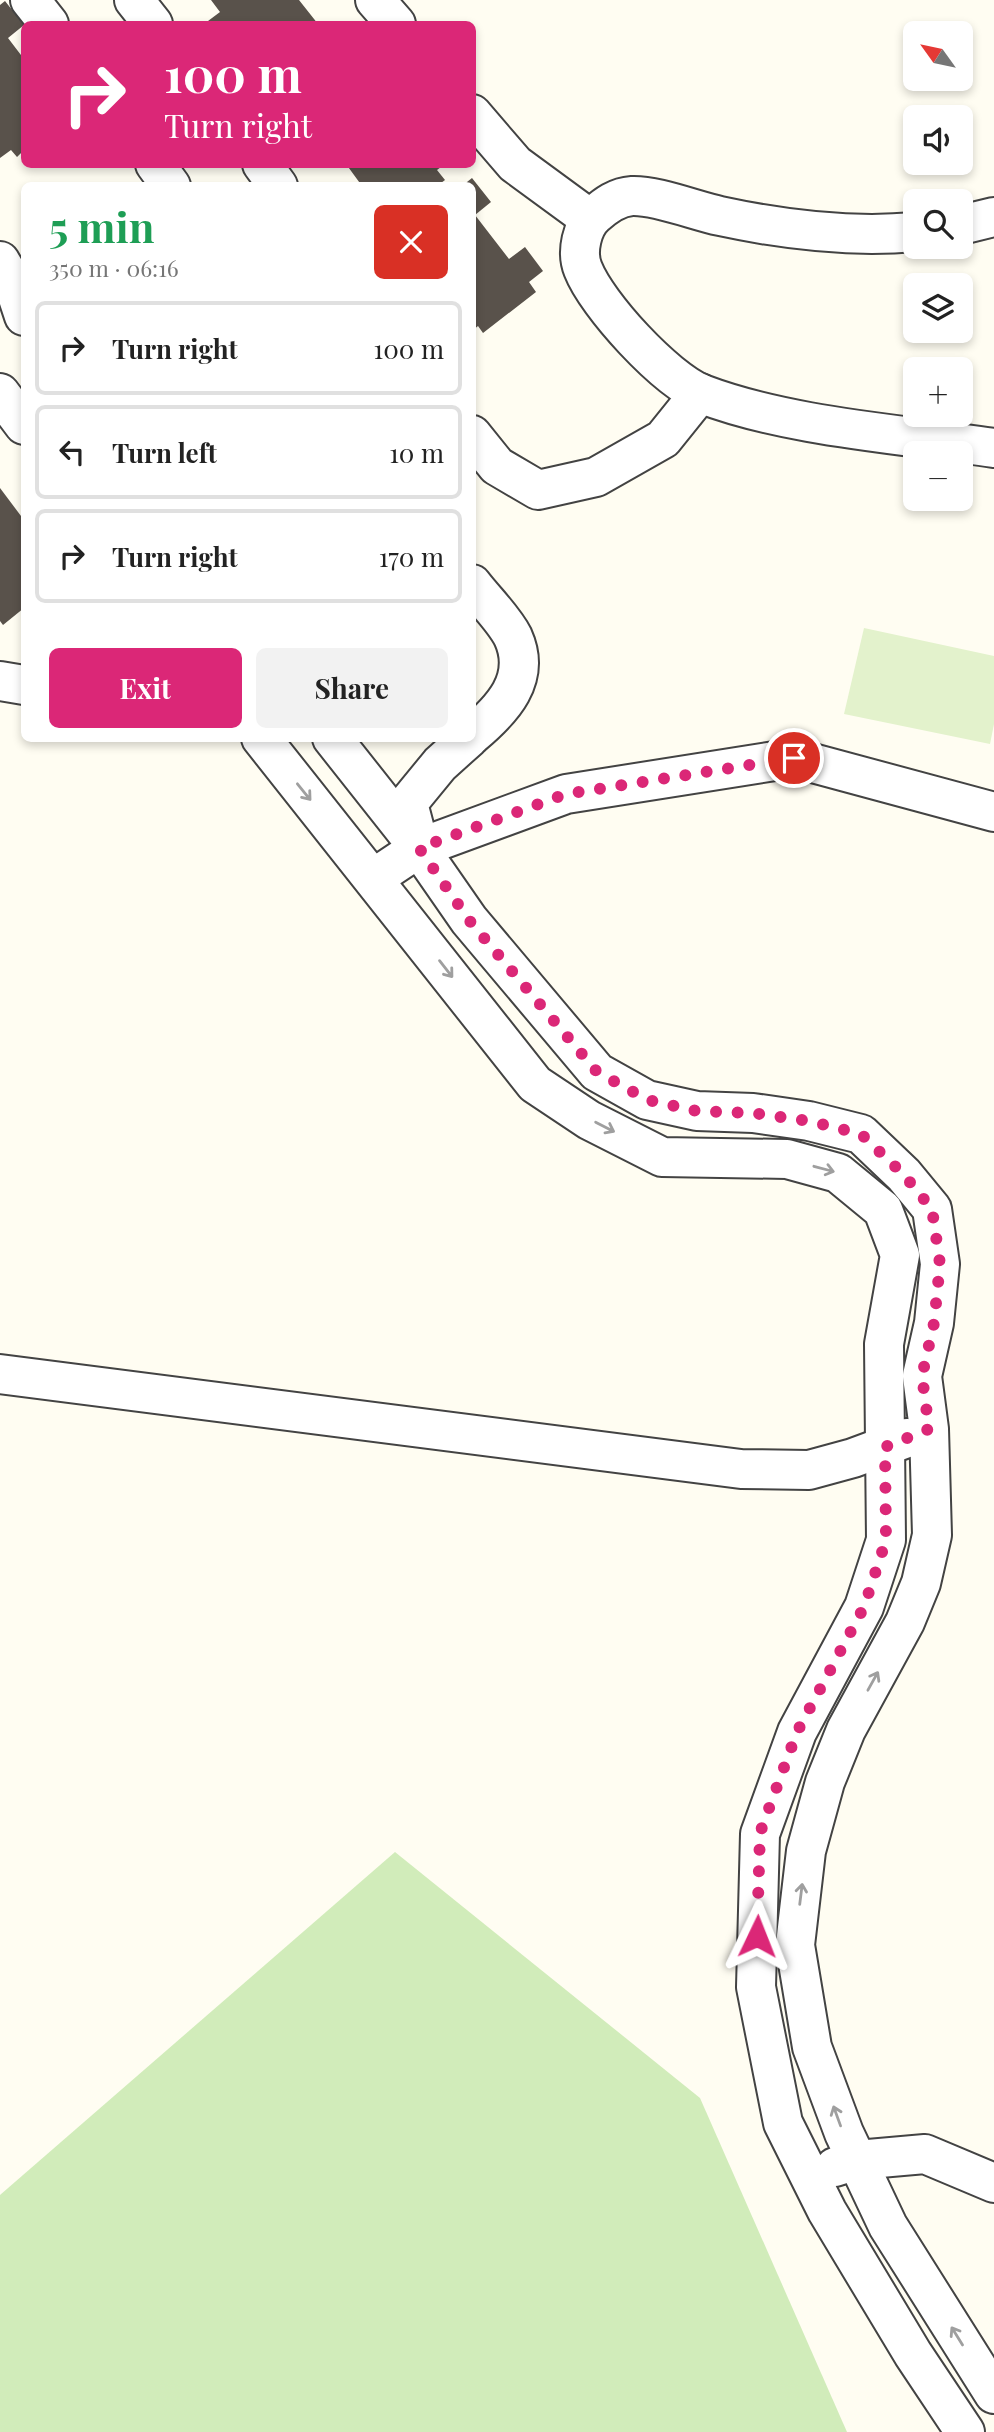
<!DOCTYPE html>
<meta charset="utf-8">
<style>
:root{--surface:#fff;--page:#f2f2f2;--text:#222;--muted:#767676;--line:#e0e0e0;--accent:#db2777}
body{margin:0;font-family:"Playfair Display",serif;background:var(--page);color:var(--text);height:100vh;display:flex;flex-direction:column;font-size:26px;white-space:nowrap}
*{box-sizing:border-box;margin:0}
p{font-size:23px;color:var(--muted)}
.icon{flex:none;width:38px;height:38px;fill:none;stroke:currentColor;stroke-width:2;stroke-linecap:round;stroke-linejoin:round}
.map{position:relative;flex:1;overflow:hidden}
.panel{position:absolute;left:21px;top:182px;width:455px;height:560px;display:flex;flex-direction:column;background:var(--surface);border-radius:10px;box-shadow:0 4px 10px #0003}
.panel>*{flex:none}
.hud{position:absolute;left:21px;top:21px;width:455px;height:147px;border-radius:10px;box-shadow:0 4px 10px #0003;background:#db2777;color:#fff;overflow:hidden}
.needle{width:46px;rotate:303deg}
.buttons{position:absolute;left:903px;top:21px;display:grid;gap:14px}
.buttons a{display:grid;place-items:center;width:70px;height:70px;border-radius:10px;background:var(--surface);box-shadow:0 4px 10px #0003;font-size:35px}
.pin{position:absolute;display:grid;place-items:center;width:60px;height:60px;color:#fff;margin:-30px;border:4px solid #fff;border-radius:50%;box-shadow:0 2px 7px #0007}
.me{position:absolute;width:77px;margin:-38px;rotate:2deg;stroke-linejoin:round;filter:drop-shadow(0 0 5px #0008)}
.turn{display:flex;align-items:center;gap:24px;height:147px;padding:0 28px;font-size:32px}
.turn .icon{width:91px;height:91px;stroke-width:2.5}
.turn b{display:block;font-size:49px;line-height:60px}
.round{display:grid;place-items:center;flex:none;width:74px;height:74px;border-radius:10px;background:var(--page)}
.summary{display:flex;align-items:center;justify-content:space-between;height:119px;padding:0 28px}
h1{font-size:42px;font-weight:700;line-height:52px;color:#1e9e55}
.action{display:flex;gap:14px;margin-top:auto;padding:14px 28px}
.action a{flex:1;height:80px;border-radius:10px;background:var(--accent);color:#fff;font-size:28px;font-weight:700;line-height:80px;text-align:center}
.action a+a{background:var(--page);color:var(--text)}
ul{padding:0;list-style:none}
li{display:flex;align-items:center;gap:21px;height:94px;margin:0 14px 10px;padding:0 14px;border:4px solid var(--line);border-radius:10px}
li div{flex:1}
li b{display:block;font-size:26px}
li em{font-style:normal}
.map>svg:first-child{display:block}
</style>
<div class="map">
<svg width="994" height="2432" viewBox="0 0 994 2432">
<rect width="100%" height="100%" fill="#fffdf2"/>
<polygon fill="#d1ecba" points="395,1852 700,2098 847,2432 0,2432 0,2195"/>
<polygon fill="#e3f2cc" points="864,628 994,656 994,724 990,744 844,714"/>
<g fill="#59524b">
<polygon points="211,0 299,0 318,24 204,24 220,12"/>
<polygon points="5,1 24,25 8,38 24,59 24,150 17,157 11,150 0,158 0,5"/>
<polygon points="346,164 445,164 437,170 445,180 437,186 362,186"/>
<polygon points="472,178 491,202 475,215 509,259 525,247 543,271 529,282 536,292 483,333 478,326 472,331 472,186 462,186"/>
<polygon points="0,488 24,520 24,608 3,625 0,621"/>
</g>
<g fill="none" stroke-linecap="round" stroke-linejoin="round">
<g stroke="#434343" stroke-width="42">
<g id="minor">
<polyline points="30,0 49,24"/>
<polyline points="134,0 153,24"/>
<polyline points="375,0 396,24"/>
<polyline points="472,114 515,164 590,219"/>
<polyline points="155,164 171,186"/>
<polyline points="262,164 278,186"/>
<polyline points="961,225 994,217"/>
<path d="M 915,232 C 849,238 785,230 720,216 C 696,211 656,195 632,196 C 617,197 606,205 595,215 C 582,226 576,252 583,269 C 597,305 665,379 702,394 C 789,427 901,434 994,448"/>
<polyline points="0,261 13,283 24,316"/>
<polyline points="0,393 24,425"/>
<polyline points="472,435 497,466 538,490 596,477 663,439 700,393"/>
<path d="M 472,584 C 485,601 504,619 513,637 C 532,679 502,710 472,735"/>
<polyline points="0,681 24,685"/>
<polyline points="261,738 535,1084 589,1120 662,1157 787,1159 838,1173 883,1210 900,1255 884,1344 886,1540 864,1607 797,1732 760,1834 756,1987 783,2123 827,2211 913,2354 965,2432"/>
<polyline points="332,738 419,848 469,920 597,1072 647,1100 697,1111 753,1113 809,1121 861,1134 904,1175 932,1209 940,1264 934,1323 922,1376 929,1429 932,1535 921,1583 905,1622 846,1730 825,1782 806,1851 795,1945 812,2047 844,2133 888,2226 994,2394"/>
<polyline points="419,845 408,803 440,764 469,738"/>
<polyline points="374,878 419,848 566,794 794,758 994,812"/>
<polyline points="0,1374 741,1469 809,1470 853,1458 907,1438"/>
<polyline points="835,2167 857,2160 925,2154 994,2183"/>
</g>
</g>
<use href="#minor" stroke="#fff" stroke-width="38"/>
</g>
<defs><path id="oneway-shaft" d="M-6 0H5M1.5-3L5.5 0L1.5 3" fill="none" stroke-width="1.6" stroke-linecap="round" stroke-linejoin="round" transform="scale(1.75)"/></defs>
<g stroke="#9f9f9f">
<use href="#oneway-shaft" transform="translate(304 792) rotate(51)"/>
<use href="#oneway-shaft" transform="translate(446 969) rotate(52)"/>
<use href="#oneway-shaft" transform="translate(605 1127) rotate(27)"/>
<use href="#oneway-shaft" transform="translate(824 1169) rotate(15)"/>
<use href="#oneway-shaft" transform="translate(873 1681) rotate(-61)"/>
<use href="#oneway-shaft" transform="translate(801 1894) rotate(-83)"/>
<use href="#oneway-shaft" transform="translate(837 2116) rotate(-110)"/>
<use href="#oneway-shaft" transform="translate(957 2336) rotate(-122)"/>
</g>
<g fill="none" stroke-linecap="round" stroke-linejoin="round">
<polyline stroke="#db2777" stroke-width="12" stroke-dasharray="0 21.6" points="757,1936 760,1833 797,1732 864,1607 886,1540 885,1447 929,1429 922,1376 934,1323 940,1264 932,1209 904,1175 861,1134 809,1121 753,1113 697,1111 648,1100 597,1072 469,920 419,848 566,794 794,758"/>
</g>
</svg>
<div class="buttons">
<a><svg class="needle" viewBox="-14 -14 28 28"><path d="M0-13l5 13h-10z" fill="#e53935"/><path d="M0 13l5-13h-10z" fill="#767676"/></svg></a>
<a><svg class="icon" aria-label="sound" viewBox="0 0 24 24"><path d="M4 9h4l5-4v14l-5-4H4zM17 9q2 3 0 6"/></svg></a>
<a><svg class="icon" aria-label="search" viewBox="0 0 24 24"><circle cx="10" cy="10" r="6"/><path d="M15 15l6 6"/></svg></a>
<a><svg class="icon" aria-label="layers" viewBox="0 0 24 24"><path d="M12 4l9 5-9 5-9-5zM3 14l9 5 9-5"/></svg></a>
<a>+</a>
<a>−</a>
</div>
<div class="pin" style="left:794px;top:758px;background:#d93025"><svg class="icon" aria-label="arrive" viewBox="0 0 24 24"><path d="M6 21V4h12l-3 4 3 4H6"/></svg></div>
<svg class="me" style="left:757px;top:1936px" viewBox="-20 -20 40 40"><path d="M0-17L14 15 0 8-14 15z" fill="#db2777" stroke="#fff" stroke-width="4"/></svg>
<div class="hud">
<div class="turn"><svg class="icon" aria-label="right" viewBox="0 0 24 24"><path d="M7 20v-9h11M14 6l5 5-5 5"/></svg><div><b>100 m</b>Turn right</div></div>
</div>
<section class="panel">
<div class="summary"><div><h1>5 min</h1><p>350 m · 06:16</p></div><a class="round" style="background:#d93025;color:#fff"><svg class="icon" aria-label="close" viewBox="0 0 24 24"><path d="M6 6l12 12M18 6L6 18"/></svg></a></div>
<ul>
<li><svg class="icon" aria-label="right" viewBox="0 0 24 24"><path d="M7 20v-9h11M14 6l5 5-5 5"/></svg><div><b>Turn right</b></div><em>100 m</em></li>
<li><svg class="icon" aria-label="left" viewBox="0 0 24 24"><path d="M17 20v-9H6M10 6l-5 5 5 5"/></svg><div><b>Turn left</b></div><em>10 m</em></li>
<li><svg class="icon" aria-label="right" viewBox="0 0 24 24"><path d="M7 20v-9h11M14 6l5 5-5 5"/></svg><div><b>Turn right</b></div><em>170 m</em></li>
</ul>
<div class="action"><a>Exit</a><a>Share</a></div>
</section>
</div>
